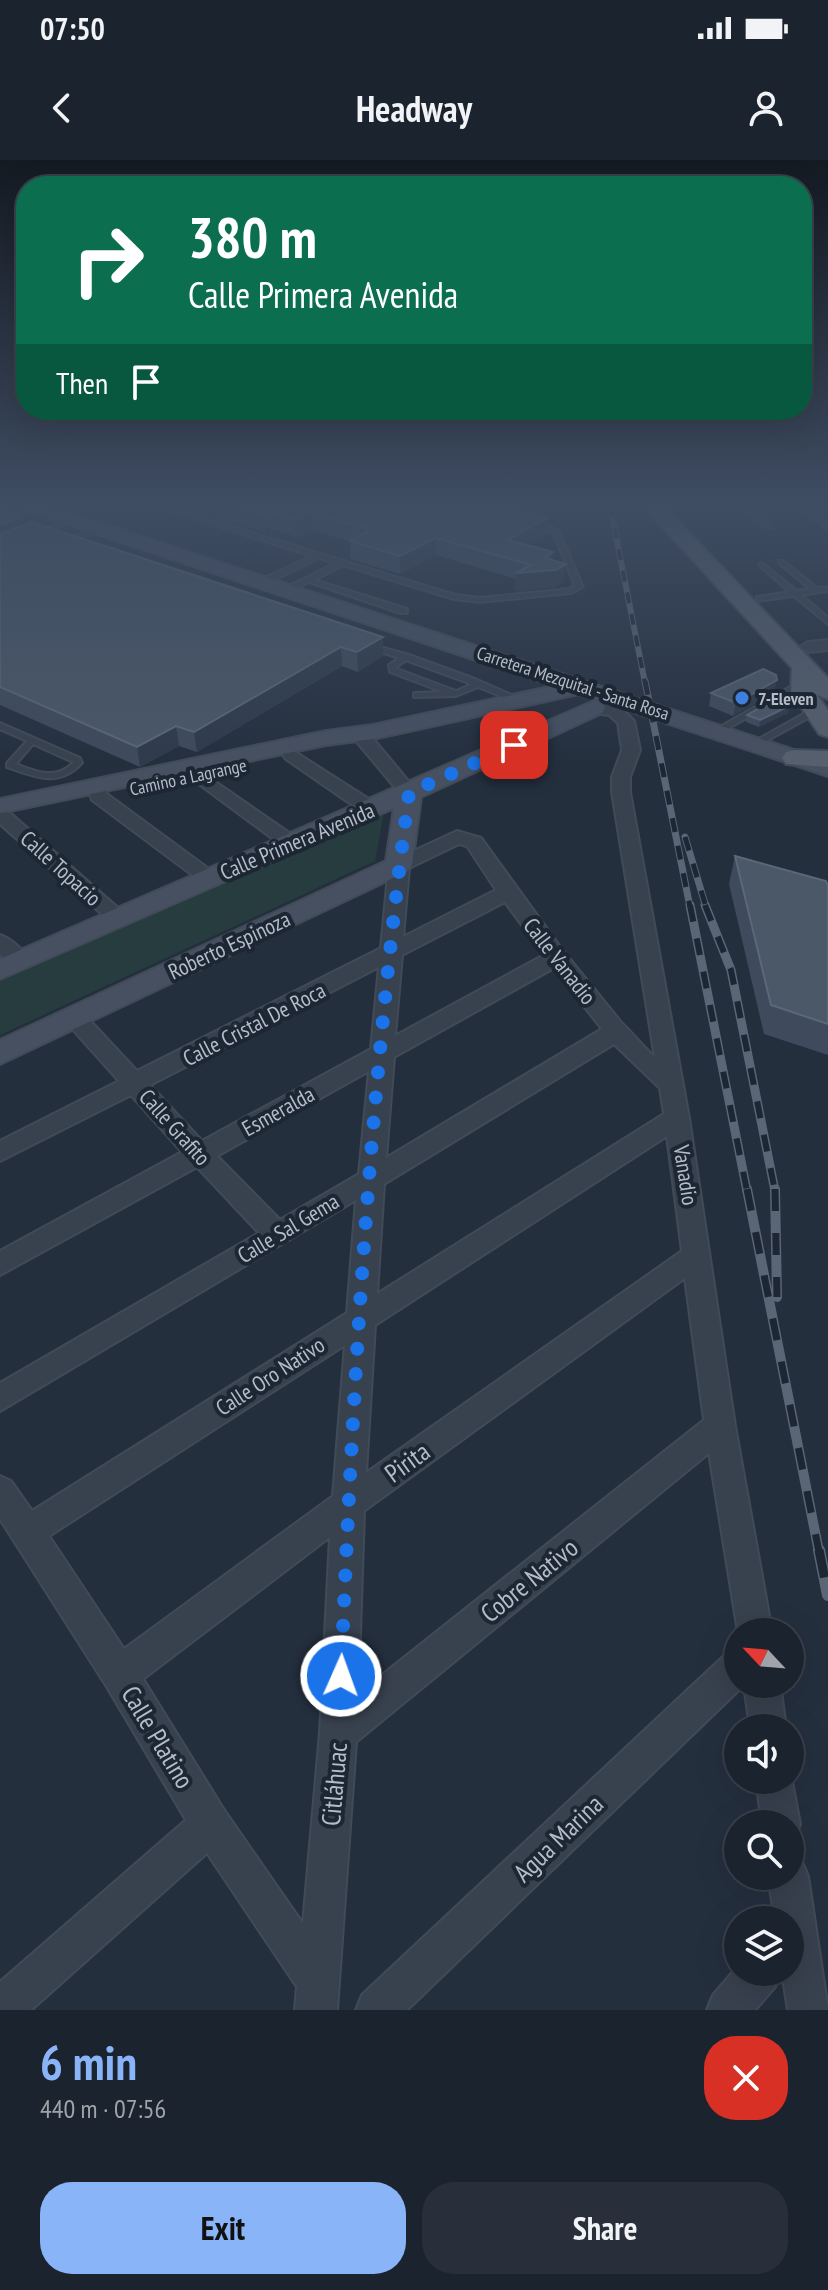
<!DOCTYPE html>
<meta charset="utf-8">
<style>
:root{--surface:#1b232e;--page:#282f3a;--text:#f1f3f6;--muted:#a0a4aa;--line:#39404a;--accent:#8ab4f8}
body{margin:0;font-family:"PT Sans Narrow",sans-serif;background:var(--page);color:var(--text);height:100vh;display:flex;flex-direction:column;font-size:30px;white-space:nowrap}
*{box-sizing:border-box;margin:0}
p{font-size:26px;color:var(--muted)}
.icon{flex:none;width:44px;height:44px;fill:none;stroke:currentColor;stroke-width:2;stroke-linecap:round;stroke-linejoin:round}
.map{position:relative;height:1850px;overflow:hidden}
.details{display:flex;flex-direction:column;background:var(--surface);flex:1}
.details>*{flex:none}
.top-card{position:absolute;left:16px;top:16px;width:796px;height:244px;border-radius:32px;box-shadow:0 8px 32px #0002,0 0 0 2px var(--line);background:#0b6e4f;color:#fff;overflow:hidden}
.needle{width:52px;rotate:296deg}
.tools{position:absolute;left:724px;top:1458px;display:grid;gap:16px}
.tools a{display:grid;place-items:center;width:80px;height:80px;border-radius:50%;background:var(--surface);box-shadow:0 8px 32px #0002,0 0 0 2px var(--line);font-size:40px}
.pin{position:absolute;display:grid;place-items:center;width:68px;height:68px;color:#fff;margin:-34px;border-radius:16px;box-shadow:0 4px 12px #0006}
.me{position:absolute;width:88px;margin:-44px;rotate:2deg;stroke-linejoin:round;filter:drop-shadow(0 0 6px #0008)}
.turn{display:flex;align-items:center;gap:28px;height:168px;padding:0 40px;font-size:36px}
.turn .icon{width:104px;height:104px;stroke-width:2.5}
.turn b{display:block;font-size:56px;line-height:68px}
.then{display:flex;align-items:center;height:76px;padding:0 40px;background:#0003;gap:16px;font-size:30px}
.round{display:grid;place-items:center;flex:none;width:84px;height:84px;border-radius:32px;background:var(--page)}
.summary{display:flex;align-items:center;justify-content:space-between;height:136px;padding:0 40px}
h1{font-size:48px;font-weight:700;line-height:60px;color:var(--accent)}
.button{display:flex;gap:16px;margin-top:auto;padding:16px 40px}
.button a{flex:1;height:92px;border-radius:32px;background:var(--accent);color:#111;font-size:32px;font-weight:700;line-height:92px;text-align:center}
.button a+a{background:var(--page);color:var(--text)}
.status{display:flex;justify-content:space-between;align-items:center;height:56px;padding:0 40px;background:var(--surface);direction:ltr}
.status svg{height:22px;fill:currentColor}
header{display:flex;justify-content:space-between;align-items:center;height:104px;padding:0 40px;background:var(--surface);font-size:36px;font-weight:700}
.map>svg:first-child{display:block}
</style>
<div class="status"><b>07:50</b><svg viewBox="0 0 49 12"><path d="M0 12V9h3v3zM5 12V6h3v6zM10 12V3h3v9zM15 12V0h3v12zM26 1h20v11H26zM47 4h2v5h-2z"/></svg></div>
<header><svg class="icon" aria-label="back" viewBox="0 0 24 24"><path d="M15 5l-7 7 7 7"/></svg>Headway<svg class="icon" aria-label="person" viewBox="0 0 24 24"><circle cx="12" cy="8" r="4"/><path d="M4 21q1-7 8-7t8 7"/></svg></header>
<div class="map">
<svg width="828" height="1850" viewBox="0 0 828 1850">
<rect width="100%" height="100%" fill="#242f3e"/>
<polygon fill="#263c3f" points="384,652 375,701 0,875 0,820"/>
<g fill="none" stroke-linecap="round" stroke-linejoin="round">
<g stroke="#414a57" stroke-width="4">
<g id="lane">
<path d="M 82,346 L 107,346 C 102,349 87,349 82,346 Z"/>
<polygon points="155,346 164,346 455,435 480,438 569,429 575,426 553,372 532,365 531,364 534,362 558,370 583,427 571,433 480,442 454,439 343,405 314,420 407,449 407,453 401,453 309,422 288,432 284,430 285,428 336,403 319,398 266,424 260,424 260,420 312,396"/>
<polygon points="203,346 212,346 232,354 221,361 217,361 217,359 224,354"/>
<polygon points="746,346 753,346 750,350 773,366 773,368 769,368 744,351"/>
<polygon points="796,346 803,346 828,364 828,369"/>
<polygon points="70,359 75,360 38,375 33,374"/>
<polygon points="94,366 99,367 77,381 81,384 81,386 77,386 69,381"/>
<polygon points="779,401 783,401 817,428 828,427 828,431 801,435 828,458 828,464 794,436 757,441 757,437 790,432 760,406 759,405 762,403 797,431 810,429 779,403"/>
<path d="M 366,483 L 409,495 L 475,519 L 523,540 L 516,542 L 478,527 L 456,536 L 414,537 L 414,533 L 417,533 L 443,532 L 390,512 L 389,505 L 399,498 L 366,487 ZM 406,500 L 469,523 L 470,525 L 456,531 L 397,509 L 397,506 Z"/>
<polygon points="799,522 806,524 720,573 713,571"/>
<polygon points="814,548 818,551 817,553 757,586 750,584"/>
<path d="M 0,563 L 80,598 L 82,603 C 59,628 35,617 7,607 L 7,603 L 27,581 L 0,569 ZM 33,584 L 73,602 L 73,603 C 56,620 36,612 16,604 Z"/>
</g>
</g>
<g stroke="#414a57" stroke-width="4">
<g id="street">
<polygon points="828,480 828,490 808,492 800,487 808,482"/>
<path d="M 594,543 L 620,547 L 634,561 L 640,590 L 630,617 L 630,632 L 689,958 L 735,1266 L 772,1472 L 738,1472 L 709,1293 L 356,1582 L 337,1850 L 295,1850 L 297,1827 L 207,1693 L 31,1850 L 0,1850 L 0,1822 L 186,1660 L 107,1527 L 0,1359 L 0,1316 L 11,1321 L 32,1351 L 347,1153 L 356,1040 L 0,1251 L 0,1223 L 259,1073 L 197,1007 L 0,1115 L 0,1091 L 182,992 L 131,935 L 0,1001 L 0,981 L 119,921 L 67,863 L 64,858 L 67,853 L 83,853 L 137,911 L 381,788 L 389,705 L 392,701 L 457,671 L 481,678 L 560,787 L 620,861 L 655,898 L 612,632 L 612,617 L 622,590 L 618,563 L 609,555 L 588,552 L 586,548 L 588,544 ZM 459,684 L 467,686 L 496,730 L 403,777 L 409,708 ZM 505,742 L 544,795 L 395,876 L 402,795 ZM 379,807 L 371,889 L 202,981 L 150,925 ZM 554,808 L 602,869 L 386,998 L 394,897 ZM 614,884 L 660,928 L 664,954 L 377,1134 L 384,1024 ZM 369,911 L 359,1014 L 280,1060 L 217,996 ZM 667,976 L 682,1091 L 366,1313 L 375,1165 ZM 685,1118 L 704,1260 L 358,1534 L 364,1351 ZM 345,1185 L 333,1336 L 124,1489 L 49,1376 ZM 330,1377 L 320,1573 L 303,1764 L 224,1650 L 143,1519 Z"/>
<polygon points="358,567 364,568 415,629 418,633 415,637 403,637 352,576 349,572"/>
<polygon points="292,590 378,645 380,649 378,653 364,653 286,599 283,595 286,591"/>
<polygon points="198,610 298,679 301,683 298,687 284,687 192,619 189,615"/>
<polygon points="96,621 102,622 107,634 217,715 220,719 217,723 203,723 92,640 87,626"/>
<polygon points="0,652 10,653 126,755 129,759 126,763 112,763 0,664"/>
<path d="M 0,775 C 12,779 24,791 31,801 L 28,806 L 12,806 L 0,794 Z"/>
<polygon points="738,1488 738,1524 780,1524 786,1568 750,1568 744,1525 407,1850 356,1850 362,1835 726,1494"/>
<polygon points="790,1611 800,1664 795,1678 790,1679 790,1664 762,1664 756,1620 790,1620"/>
<polygon points="790,1697 802,1702 808,1716 828,1850 788,1850 782,1812 790,1812 790,1760 775,1760 768,1716 790,1716"/>
<polygon points="738,1806 738,1812 781,1812 775,1827 755,1850 707,1850 713,1835"/>
</g>
</g>
<g stroke="#414a57" stroke-width="4">
<g id="secondary">
<polygon points="23,346 48,346 828,601 828,616 578,534 373,579 326,585 0,653 0,639 326,571 373,565 554,526 25,350"/>
<polygon points="594,541 602,543 605,548 602,553 421,637 412,705 408,711 0,904 0,880 386,701 394,648 0,819 0,799"/>
</g>
</g>
<g stroke="#414a57" stroke-width="4">
<g id="primary">
<polygon points="643,346 664,346 828,518 828,539 817,535 828,550 828,577 819,574 791,532 792,508"/>
<polygon points="795,590 828,591 828,607 786,604 782,598 786,592"/>
</g>
</g>
<use href="#lane" fill="#38414e" fill-rule="evenodd"/>
<use href="#street" fill="#38414e" fill-rule="evenodd"/>
<use href="#secondary" fill="#465061" fill-rule="evenodd"/>
<use href="#primary" fill="#56606e" fill-rule="evenodd"/>
<g stroke="#5a6575" stroke-width="6">
<polyline id="rail-far4" points="610,346 645,523"/>
</g>
<g stroke="#5a6575" stroke-width="7">
<g id="rail-far3">
<polyline points="645,521 690,747"/>
<polyline points="685,677 706,747"/>
</g>
</g>
<g stroke="#5a6575" stroke-width="9">
<g id="rail-far2">
<polyline points="690,745 747,1031"/>
<polyline points="705,745 731,810 775,1031"/>
</g>
</g>
<g stroke="#5a6575" stroke-width="10">
<g id="rail-far1">
<polyline points="747,1029 819,1392"/>
<polyline points="775,1029 777,1137"/>
</g>
</g>
<g stroke="#5a6575" stroke-width="12">
<polyline id="rail" points="819,1390 828,1435"/>
</g>
<use href="#rail-far4" stroke="#1d2633" stroke-width="4" stroke-dasharray="11" stroke-linecap="butt"/>
<use href="#rail-far3" stroke="#1d2633" stroke-width="5" stroke-dasharray="14" stroke-linecap="butt"/>
<use href="#rail-far2" stroke="#1d2633" stroke-width="6" stroke-dasharray="17" stroke-linecap="butt"/>
<use href="#rail-far1" stroke="#1d2633" stroke-width="7" stroke-dasharray="22" stroke-linecap="butt"/>
<use href="#rail" stroke="#1d2633" stroke-width="9" stroke-dasharray="28" stroke-linecap="butt"/>
</g>
<g fill="#3f4b5c">
<polygon points="0,346 21,353 23,366 383,496 358,512 342,506 197,592 179,586 140,607 0,545"/>
<polygon points="226,346 506,346 547,374 528,385 553,400 564,421 555,427 515,431 516,419 436,395 400,414 350,399 350,381 311,370 297,377 265,367 265,372 227,360"/>
<polygon points="711,533 774,533 733,556 709,546"/>
<polygon points="788,553 759,567 746,562 747,555"/>
<polygon points="735,696 828,726 828,895 764,874 729,724"/>
</g>
<g fill="#2f3b4b">
<polygon points="21,353 24,370 0,384 0,365 13,356"/>
<polygon points="310,353 311,370 297,377 296,360"/>
<polygon points="548,357 547,374 507,397 508,380"/>
<polygon points="436,378 436,395 400,414 400,396"/>
<polygon points="553,392 552,410 566,404 564,421 555,427 515,431 516,413"/>
<polygon points="383,477 383,496 358,512 357,492"/>
<polygon points="341,487 342,506 197,592 194,572"/>
<polygon points="777,520 774,533 733,556 736,543"/>
<polygon points="789,546 788,553 759,567 760,560"/>
<polygon points="176,566 179,586 140,607 137,587"/>
</g>
<g fill="#4b5868" stroke="#5c6777" stroke-width="2">
<polygon points="0,346 21,353 13,356 19,358 0,365"/>
<polygon points="234,346 506,346 548,357 508,380 553,392 545,398 566,404 556,410 516,413 531,405 436,378 400,396 350,381 371,370 310,353 296,360 264,350 264,355"/>
<polygon points="32,362 383,477 357,492 341,487 194,572 176,566 137,587 0,527 0,374"/>
<polygon points="763,509 776,515 777,520 736,543 711,533"/>
<polygon points="777,538 789,546 760,560 747,555"/>
<polygon points="735,696 826,721 828,726 828,864 771,845"/>
</g>
<linearGradient id="sky" x2="0" y2="1"><stop stop-color="#141a22"/><stop offset="0.57" stop-color="#3f4d63"/><stop offset="1" stop-color="#3f4d63" stop-opacity="0"/></linearGradient>
<rect width="828" height="605" fill="url(#sky)"/>
<g fill="none" stroke-linecap="round" stroke-linejoin="round">
<path stroke="#1a73e8" stroke-width="14" stroke-dasharray="0 25.2" d="M 341,1516 C 353,1222 370,925 409,633 L 514,585"/>
</g>
<circle fill="#3f7fe0" stroke="#1d2633" stroke-width="3" cx="742" cy="538" r="8"/>
<g text-anchor="middle" dominant-baseline="central" stroke-width="8" stroke-linejoin="round" paint-order="stroke">
<g font-size="18" fill="#b4bcc9" stroke="#1d2633">
<text transform="translate(573 523) rotate(18)">Carretera Mezquital - Santa Rosa</text>
<text transform="translate(188 617) rotate(-12)">Camino a Lagrange</text>
</g>
<g font-size="18" font-weight="bold" fill="#b4bcc9" stroke="#1d2633" text-anchor="start">
<text x="758" y="538">7-Eleven</text>
</g>
<g font-size="22" fill="#b4bcc9" stroke="#1d2633">
<text transform="translate(297 681) rotate(-23)">Calle Primera Avenida</text>
<text transform="translate(61 708) rotate(42)">Calle Topacio</text>
<text transform="translate(229 785) rotate(-25)">Roberto Espinoza</text>
<text transform="translate(560 801) rotate(52)">Calle Vanadio</text>
<text transform="translate(254 864) rotate(-27)">Calle Cristal De Roca</text>
<text transform="translate(278 951) rotate(-29)">Esmeralda</text>
<text transform="translate(175 967) rotate(48)">Calle Grafito</text>
<text transform="translate(686 1015) rotate(81)">Vanadio</text>
<text transform="translate(288 1068) rotate(-31)">Calle Sal Gema</text>
<text transform="translate(270 1216) rotate(-33)">Calle Oro Nativo</text>
</g>
<g font-size="26" fill="#b4bcc9" stroke="#1d2633">
<text transform="translate(407 1302) rotate(-36)">Pirita</text>
<text transform="translate(529 1420) rotate(-39)">Cobre Nativo</text>
<text transform="translate(158 1577) rotate(59)">Calle Platino</text>
<text transform="translate(334 1624) rotate(-85)">Citláhuac</text>
<text transform="translate(558 1678) rotate(-44)">Agua Marina</text>
</g>
</g>
</svg>
<div class="tools">
<a><svg class="needle" viewBox="-14 -14 28 28"><path d="M0-13l5 13h-10z" fill="#e53935"/><path d="M0 13l5-13h-10z" fill="#a0a4aa"/></svg></a>
<a><svg class="icon" aria-label="sound" viewBox="0 0 24 24"><path d="M4 9h4l5-4v14l-5-4H4zM17 9q2 3 0 6"/></svg></a>
<a><svg class="icon" aria-label="search" viewBox="0 0 24 24"><circle cx="10" cy="10" r="6"/><path d="M15 15l6 6"/></svg></a>
<a><svg class="icon" aria-label="layers" viewBox="0 0 24 24"><path d="M12 4l9 5-9 5-9-5zM3 14l9 5 9-5"/></svg></a>
</div>
<div class="pin" style="left:514px;top:585px;background:#d93025"><svg class="icon" aria-label="arrive" viewBox="0 0 24 24"><path d="M6 21V4h12l-3 4 3 4H6"/></svg></div>
<svg class="me" style="left:341px;top:1516px" viewBox="-20 -20 40 40"><circle r="17" fill="#1a73e8" stroke="#fff" stroke-width="3"/><path d="M0-11L8 9 0 5-8 9z" fill="#fff"/></svg>
<div class="top-card">
<div class="turn"><svg class="icon" aria-label="right" viewBox="0 0 24 24"><path d="M7 20v-9h11M14 6l5 5-5 5"/></svg><div><b>380 m</b>Calle Primera Avenida</div></div>
<div class="then">Then<svg class="icon" aria-label="arrive" viewBox="0 0 24 24"><path d="M6 21V4h12l-3 4 3 4H6"/></svg></div>
</div>
</div>
<section class="details">
<div class="summary"><div><h1>6 min</h1><p>440 m · 07:56</p></div><a class="round" style="background:#d93025;color:#fff"><svg class="icon" aria-label="close" viewBox="0 0 24 24"><path d="M6 6l12 12M18 6L6 18"/></svg></a></div>
<div class="button"><a>Exit</a><a>Share</a></div>
</section>
